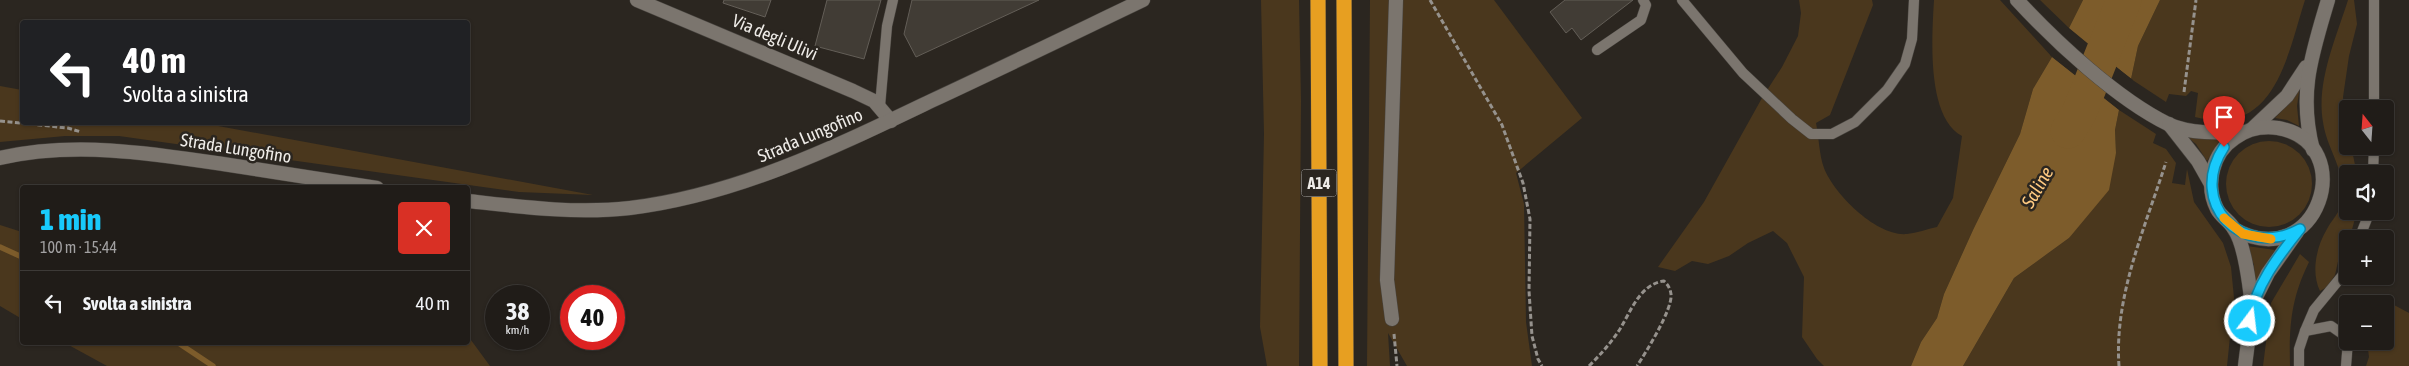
<!DOCTYPE html>
<html lang="it">
<meta charset="utf-8">
<style>
:root{--surface:#201c18;--page:#282521;--text:#f1f3f6;--muted:#a2a1a2;--line:#3d3a37;--accent:#18cafc}
body{margin:0;font-family:"Asap Condensed",sans-serif;background:var(--page);color:var(--text);height:100vh;display:flex;flex-direction:column;font-size:19px;white-space:nowrap}
*{box-sizing:border-box;margin:0}
p{font-size:16px;color:var(--muted)}
.icon{flex:none;width:28px;height:28px;fill:none;stroke:currentColor;stroke-width:2;stroke-linecap:round;stroke-linejoin:round}
.map{position:relative;flex:1;overflow:hidden}
.panel{position:absolute;left:20px;top:185px;width:450px;height:160px;display:flex;flex-direction:column;background:var(--surface);border-radius:5px;box-shadow:0 1px 4px #0004,0 0 0 1px var(--line)}
.panel>*{flex:none}
.guide{position:absolute;left:20px;top:20px;width:450px;height:105px;border-radius:5px;box-shadow:0 1px 4px #0004,0 0 0 1px var(--line);background:#202124;color:#fff;overflow:hidden}
.needle{width:32px;rotate:343deg}
.controls{position:absolute;left:2339px;top:100px;display:grid;gap:10px}
.controls a{display:grid;place-items:center;width:55px;height:55px;border-radius:5px;background:var(--surface);box-shadow:0 1px 4px #0004,0 0 0 1px var(--line);font-size:25px}
.speed{position:absolute;left:485px;top:285px;display:flex;gap:10px;font-size:25px;font-weight:700;text-align:center}
.speed>*{display:grid;place-content:center;width:65px;height:65px;border-radius:50%;background:var(--surface);box-shadow:0 1px 4px #0004,0 0 0 1px var(--line);line-height:1}
.speed small{font-size:12px;font-weight:400}
.speed .limit{border:8px solid #d22;background:#fff;color:#111}
.pin{position:absolute;display:grid;place-items:center;width:42px;height:42px;color:#fff;margin:-51px -21px;border-radius:50% 50% 50% 0;rotate:-45deg;box-shadow:0 0 5px #0007}
.pin .icon{rotate:45deg}
.me{position:absolute;width:55px;margin:-28px;rotate:15deg;stroke-linejoin:round;filter:drop-shadow(0 0 4px #0008)}
.turn{display:flex;align-items:center;gap:18px;height:105px;padding:0 20px;font-size:22px}
.turn .icon{width:65px;height:65px;stroke-width:2.5}
.turn b{display:block;font-size:35px;line-height:42px}
.round{display:grid;place-items:center;flex:none;width:52px;height:52px;border-radius:5px;background:var(--page)}
.headline{display:flex;align-items:center;justify-content:space-between;height:85px;padding:0 20px}
h1{font-size:30px;font-weight:800;line-height:38px;color:var(--accent)}
ul{padding:0;list-style:none}
li{display:flex;align-items:center;gap:15px;height:65px;padding:0 20px;border-top:1px solid var(--line)}
li div{flex:1}
li b{display:block;font-size:19px}
li em{font-style:normal}
.map>svg:first-child{display:block}
</style>
<div class="map">
<svg width="2409" height="366" viewBox="0 0 2409 366">
<rect width="100%" height="100%" fill="#2b2620"/>
<g fill="#4a371d">
<polygon points="1261,0 1299,0 1301,101 1299,366 1267,366 1260,327 1264,134"/>
<polygon points="1370,0 1494,0 1582,118 1516,173 1524,204 1526,322 1532,366 1407,366 1388,333 1390,366 1367,366"/>
<path d="M 1799,0 L 1872,0 L 1873,5 L 1830,115 L 1816,123 C 1819,137 1819,155 1824,168 C 1834,194 1877,237 1907,234 C 1917,233 1927,229 1937,227 L 1953,198 L 1962,136 C 1926,117 1932,36 1934,0 L 2000,0 L 2052,57 L 2033,89 L 2020,134 L 1973,230 L 1944,294 L 1937,318 L 1921,342 L 1911,366 L 1824,366 L 1817,359 L 1802,337 L 1804,277 L 1787,243 L 1773,231 L 1748,243 L 1729,256 L 1708,264 L 1692,261 L 1675,271 L 1658,267 L 1704,202 L 1762,98 L 1782,67 L 1798,36 L 1801,13 Z"/>
<polygon points="2040,0 2083,0 2069,28"/>
<path d="M 2160,0 L 2305,0 C 2287,56 2275,138 2195,117 L 2198,93 L 2191,91 L 2186,96 L 2169,94 L 2166,102 L 2131,79 L 2138,46 Z"/>
<path d="M 2348,0 L 2354,0 L 2357,24 L 2349,56 L 2343,97 L 2348,146 L 2351,146 L 2357,174 L 2348,174 L 2348,211 L 2357,211 L 2350,237 L 2339,257 L 2335,275 L 2327,287 L 2320,291 C 2311,273 2316,247 2327,229 C 2331,221 2340,212 2342,203 C 2348,173 2327,151 2323,122 C 2316,82 2336,38 2348,0 Z"/>
<polygon points="0,86 22,90 22,122 202,123 593,195 519,192 119,136 65,136 0,142"/>
<polygon points="2300,86 2297,106 2299,126 2287,120 2275,118 2292,100"/>
<polygon points="2119,110 2156,134 2153,143 2166,149 2176,163 2172,183 2185,185 2187,169 2194,202 2223,243 2231,267 2234,298 2227,366 1963,366 2014,278 2069,238 2116,153 2115,130"/>
<polygon points="2181,132 2196,138 2220,140 2207,161 2196,144"/>
<circle cx="2269" cy="184" r="43"/>
<polygon points="0,225 22,232 22,319 0,306"/>
<polygon points="2247,246 2275,250 2264,266 2255,286 2254,265"/>
<path d="M 2300,254 L 2309,262 C 2291,299 2289,325 2290,366 L 2263,366 L 2271,303 Z"/>
<polygon points="2381,298 2409,313 2409,366 2366,366 2369,357 2367,341 2385,341 2385,304 2378,304"/>
<polygon points="468,336 490,366 107,366 65,343 468,342"/>
</g>
<g fill="#7d5c2b">
<polygon points="2083,0 2160,0 2138,46 2131,79 2069,28"/>
<polygon points="2052,57 2119,110 2115,130 2116,153 2109,190 2069,238 2014,278 1963,366 1911,366 1921,342 1937,318 1944,294 1973,230 2020,134 2033,89"/>
</g>
<g fill="#2b2620">
<polygon points="2067,27 2098,53 2133,80 2130,81 2096,55"/>
<polygon points="2050,55 2053,55 2120,108 2121,111"/>
</g>
<g fill="none" stroke-linecap="round" stroke-linejoin="round">
<g stroke="#7d5c2b" stroke-width="5.5">
<polyline points="0,247 22,257"/>
<polyline points="177,342 213,366"/>
</g>
<polyline stroke="#7d5c2b" stroke-width="35" points="2068,131 2079,113 2124,0"/>
</g>
<g fill="#413c35" stroke="#635e57">
<polygon points="724,0 771,0 765,17 723,3"/>
<polygon points="827,0 881,0 864,59 815,46"/>
<polygon points="912,0 1039,0 916,57 904,34"/>
<polygon points="1565,0 1633,0 1581,40 1572,28 1566,33 1550,12"/>
</g>
<g fill="none" stroke-linecap="round" stroke-linejoin="round">
<g stroke="#48443f" stroke-width="11">
<g id="service">
<polyline points="1682,0 1743,73 1792,119 1811,134 1832,134 1855,122 1887,90 1905,64 1912,39 1914,0"/>
<polyline points="1597,50 1641,20 1646,5 1643,0"/>
<polyline points="880,106 887,26 893,0"/>
<polyline points="2374,109 2374,0"/>
<polyline points="2373,174 2374,146"/>
<polyline points="2359,239 2370,211"/>
<polyline points="2305,331 2314,310 2342,276 2348,264"/>
<polyline points="2299,366 2299,349 2305,331 2331,326 2348,338"/>
<polyline points="2346,366 2348,341"/>
</g>
</g>
<g stroke="#48443f" stroke-width="15">
<polyline id="minor" points="1392,319 1387,280 1396,0"/>
</g>
<g stroke="#48443f" stroke-width="15">
<g id="tertiary">
<polyline points="637,0 853,91 874,101 891,121"/>
<path d="M 2017,0 C 2056,42 2117,99 2168,124 C 2189,134 2220,133 2243,132"/>
<polyline points="2169,124 2198,161 2211,184"/>
<polyline points="2252,129 2287,96 2306,67"/>
<path d="M 2313,150 C 2298,93 2312,54 2328,0"/>
<path d="M 2234,229 C 2318,276 2361,143 2278,128 C 2263,126 2247,129 2235,138 C 2212,153 2205,185 2217,209 C 2221,217 2230,221 2234,229 C 2242,240 2247,269 2249,283 C 2254,310 2248,339 2245,366"/>
<polyline points="2252,305 2268,273 2297,232"/>
</g>
</g>
<g stroke="#48443f" stroke-width="15">
<g id="secondary">
<path d="M 0,158 C 73,141 150,153 223,164 C 275,172 326,180 377,188"/>
<path d="M 468,201 C 522,207 575,214 630,208 C 737,195 835,147 931,101 C 1002,68 1072,34 1143,0"/>
</g>
</g>
<g stroke="#48443f" stroke-width="16">
<g id="motorway">
<polyline points="1318,0 1320,366"/>
<polyline points="1344,0 1346,366"/>
</g>
</g>
<g stroke="#96928d" stroke-width="3" stroke-dasharray="5 2.5" stroke-linecap="butt">
<polyline points="1430,0 1502,125 1523,183 1530,219 1529,291 1532,336 1538,359 1542,366"/>
<polyline points="2184,92 2196,0"/>
<polyline points="0,121 68,128 81,132"/>
<polyline points="1394,334 1397,366"/>
<path d="M 1589,366 C 1601,354 1611,343 1620,329 C 1631,311 1640,284 1664,281 C 1668,285 1670,288 1671,294 C 1673,309 1646,352 1637,366"/>
<path d="M 2119,366 C 2114,296 2145,228 2166,162"/>
</g>
<use href="#service" stroke="#7b756e" stroke-width="10"/>
<use href="#minor" stroke="#7b756e" stroke-width="14"/>
<use href="#tertiary" stroke="#7b756e" stroke-width="14"/>
<use href="#secondary" stroke="#7b756e" stroke-width="14"/>
<use href="#motorway" stroke="#e79f21" stroke-width="15"/>
</g>
<g fill="none" stroke-linecap="round" stroke-linejoin="round">
<g stroke="#1083a4" stroke-width="12">
<path id="route" d="M 2224,147 C 2187,203 2242,260 2300,229 C 2279,255 2254,287 2250,321"/>
</g>
<use href="#route" stroke="#18cafc" stroke-width="9"/>
<polyline stroke="#f59e0b" stroke-width="9" points="2224,218 2243,234 2271,239"/>
</g>
<g text-anchor="middle" dominant-baseline="central" stroke-width="5" stroke-linejoin="round" paint-order="stroke">
<rect fill="#2b2620" stroke="#b4b1ac" stroke-width="1" x="1301.5" y="169.5" width="35" height="27" rx="4"/>
<g font-size="16" font-weight="bold" fill="#efece8">
<text x="1319" y="183">A14</text>
</g>
<g font-size="18" fill="#efece8" stroke="#2b2620">
<text transform="translate(775 37) rotate(23)">Via degli Ulivi</text>
<text transform="translate(810 135) rotate(-23)">Strada Lungofino</text>
<text transform="translate(236 148) rotate(9)">Strada Lungofino</text>
</g>
<g font-size="19" font-style="italic" fill="#ffca81" stroke="#2b2620">
<text transform="translate(2037 187) rotate(-60)">Saline</text>
</g>
</g>
</svg>
<div class="controls">
<a><svg class="needle" viewBox="-14 -14 28 28"><path d="M0-13l5 13h-10z" fill="#e53935"/><path d="M0 13l5-13h-10z" fill="#a2a1a2"/></svg></a>
<a><svg class="icon" aria-label="sound" viewBox="0 0 24 24"><path d="M4 9h4l5-4v14l-5-4H4zM17 9q2 3 0 6"/></svg></a>
<a>+</a>
<a>−</a>
</div>
<div class="speed"><div>38<small>km/h</small></div><div class="limit">40</div></div>
<div class="pin" style="left:2224px;top:147px;background:#d93025"><svg class="icon" aria-label="arrive" viewBox="0 0 24 24"><path d="M6 21V4h12l-3 4 3 4H6"/></svg></div>
<svg class="me" style="left:2250px;top:321px" viewBox="-20 -20 40 40"><circle r="17" fill="#18cafc" stroke="#fff" stroke-width="3"/><path d="M0-11L8 9 0 5-8 9z" fill="#fff"/></svg>
<div class="guide">
<div class="turn"><svg class="icon" aria-label="left" viewBox="0 0 24 24"><path d="M17 20v-9H6M10 6l-5 5 5 5"/></svg><div><b>40 m</b>Svolta a sinistra</div></div>
</div>
<section class="panel">
<div class="headline"><div><h1>1 min</h1><p>100 m · 15:44</p></div><a class="round" style="background:#d93025;color:#fff"><svg class="icon" aria-label="close" viewBox="0 0 24 24"><path d="M6 6l12 12M18 6L6 18"/></svg></a></div>
<ul>
<li><svg class="icon" aria-label="left" viewBox="0 0 24 24"><path d="M17 20v-9H6M10 6l-5 5 5 5"/></svg><div><b>Svolta a sinistra</b></div><em>40 m</em></li>
</ul>
</section>
</div>
